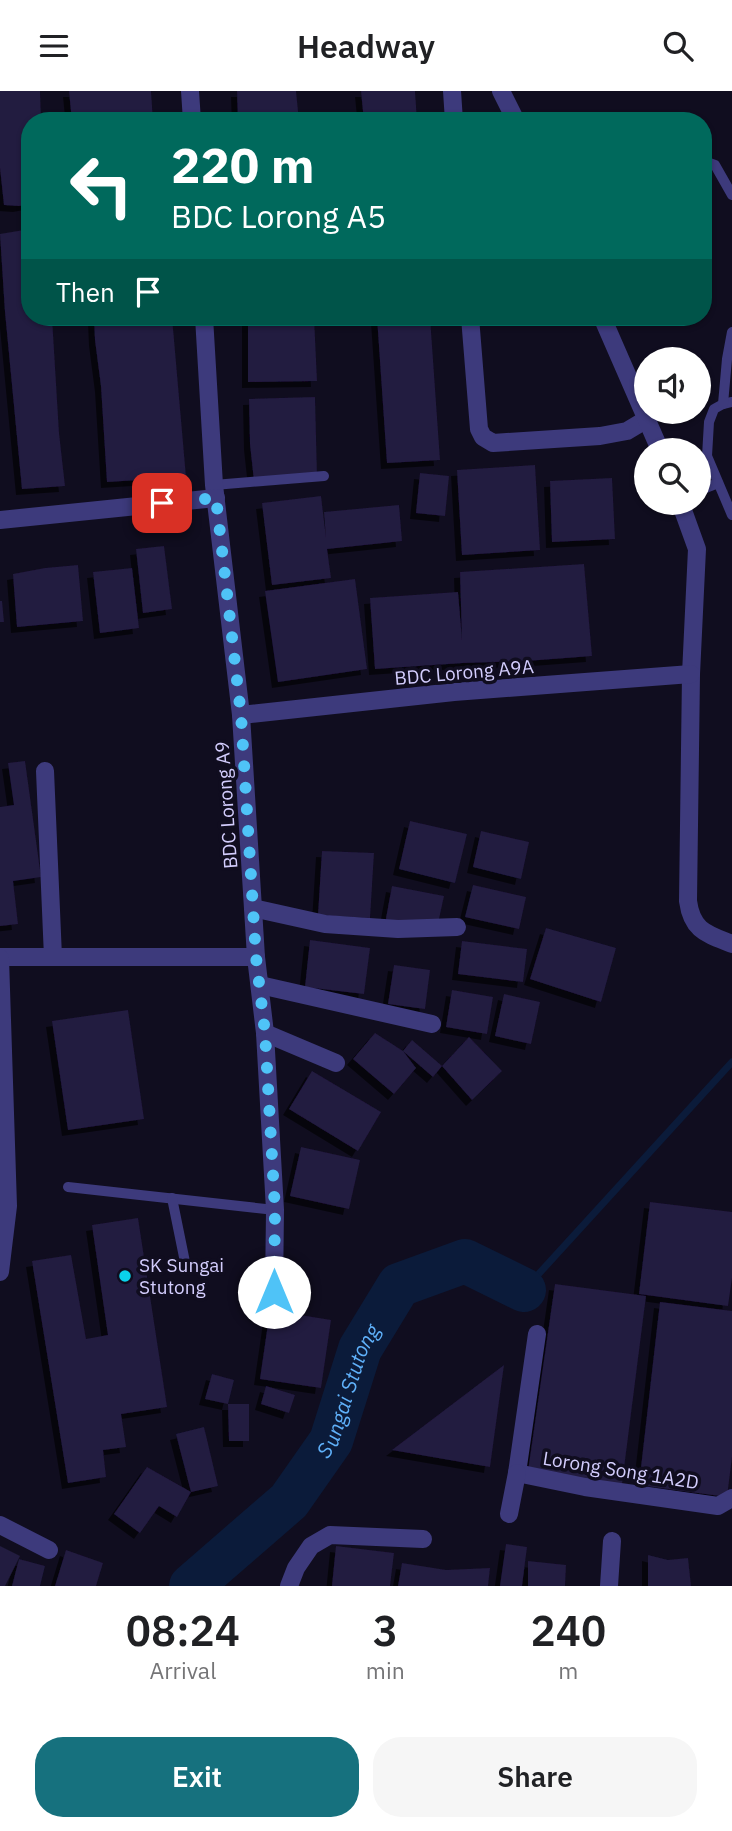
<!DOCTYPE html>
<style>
:root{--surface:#fff;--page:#f6f6f6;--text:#202124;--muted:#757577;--accent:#16717e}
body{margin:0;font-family:"IBM Plex Sans",sans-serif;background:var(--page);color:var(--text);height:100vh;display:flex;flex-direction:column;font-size:26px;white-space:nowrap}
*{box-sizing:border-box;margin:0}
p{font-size:23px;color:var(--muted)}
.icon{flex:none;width:38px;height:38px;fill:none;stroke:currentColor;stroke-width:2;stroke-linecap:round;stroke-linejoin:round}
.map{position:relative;height:1495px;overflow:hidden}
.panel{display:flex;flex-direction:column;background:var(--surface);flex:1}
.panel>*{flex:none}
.hud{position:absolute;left:21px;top:21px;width:691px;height:214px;border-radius:28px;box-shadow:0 2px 5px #0004;background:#00695c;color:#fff;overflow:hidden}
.tools{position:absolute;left:634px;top:256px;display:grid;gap:14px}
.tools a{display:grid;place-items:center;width:77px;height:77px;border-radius:50%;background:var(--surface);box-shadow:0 2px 5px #0004;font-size:35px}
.pin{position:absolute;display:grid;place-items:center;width:60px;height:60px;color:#fff;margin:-30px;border-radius:14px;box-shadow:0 4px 10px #0006}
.me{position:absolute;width:77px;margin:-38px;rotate:0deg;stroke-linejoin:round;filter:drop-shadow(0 0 5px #0008)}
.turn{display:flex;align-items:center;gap:24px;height:147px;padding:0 35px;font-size:32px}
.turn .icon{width:91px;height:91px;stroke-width:2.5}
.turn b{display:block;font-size:49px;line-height:60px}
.then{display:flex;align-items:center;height:66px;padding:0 35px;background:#0003;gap:14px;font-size:26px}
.eta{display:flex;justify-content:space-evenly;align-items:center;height:119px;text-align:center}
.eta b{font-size:42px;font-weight:600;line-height:49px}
.button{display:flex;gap:14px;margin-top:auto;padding:14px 35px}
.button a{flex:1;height:80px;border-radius:28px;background:var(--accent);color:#fff;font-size:28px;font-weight:600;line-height:80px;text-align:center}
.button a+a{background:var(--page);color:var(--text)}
header{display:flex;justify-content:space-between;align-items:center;height:91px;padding:0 35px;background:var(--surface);font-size:32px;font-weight:600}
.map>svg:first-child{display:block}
</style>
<header><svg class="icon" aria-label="menu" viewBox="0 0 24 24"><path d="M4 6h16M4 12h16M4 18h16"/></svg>Headway<svg class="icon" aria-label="search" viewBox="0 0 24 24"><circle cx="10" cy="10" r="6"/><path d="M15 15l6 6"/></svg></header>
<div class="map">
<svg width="732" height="1495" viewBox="0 0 732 1495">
<defs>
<filter id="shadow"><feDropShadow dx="-6" dy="6" stdDeviation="0" flood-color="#0009"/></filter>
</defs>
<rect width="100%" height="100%" fill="#100d1f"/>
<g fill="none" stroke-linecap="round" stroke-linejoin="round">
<polyline stroke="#0b1b3a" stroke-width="7" points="524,1199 732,971"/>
<path stroke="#0b1b3a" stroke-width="44" id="s1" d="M 191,1495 L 289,1410 L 331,1350 L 360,1258 L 399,1194 L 465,1170 L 524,1199"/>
</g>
<g fill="#221a3f" filter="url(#shadow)">
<polygon points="0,0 40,0 41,30 30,30 30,113 19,115 4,114 0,77"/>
<polygon points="69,0 151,0 153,30 72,30"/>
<polygon points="237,0 296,0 299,30 238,30"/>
<polygon points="361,0 415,0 417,30 364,30"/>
<polygon points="30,138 30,226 52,226 59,342 65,395 22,398 5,221 0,143"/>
<polygon points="94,226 172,226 186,386 107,391 101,295 95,249"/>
<polygon points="248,226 314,226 317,290 248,291"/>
<polygon points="377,226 430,226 440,369 387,372"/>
<polygon points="315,306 317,385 254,390 250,353 249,308"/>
<polygon points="535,374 540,459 462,464 457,379"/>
<polygon points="420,382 449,385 445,425 416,422"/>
<polygon points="612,387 615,448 552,451 550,390"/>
<polygon points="321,405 326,447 324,421 399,414 402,450 327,458 331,487 272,494 262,412"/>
<polygon points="164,455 172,518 143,522 136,458"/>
<polygon points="584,473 592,565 526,570 463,572 375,578 370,507 458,501 462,549 460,481"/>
<polygon points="78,474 83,530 17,536 13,483 45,477"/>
<polygon points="132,477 139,537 100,542 93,481"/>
<polygon points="355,488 367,578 278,591 265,500"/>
<polygon points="0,510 2,510 4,531 0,531"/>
<polygon points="25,670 41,786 13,790 18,833 0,835 0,716 14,714 8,672"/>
<polygon points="410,730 467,743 455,792 399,778"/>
<polygon points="481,740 529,751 521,788 473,776"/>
<polygon points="322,760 374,762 370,827 318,824"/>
<polygon points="473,794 526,806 519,838 465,826"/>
<polygon points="392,795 444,805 437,837 384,838"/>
<polygon points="546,837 616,857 601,911 530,888"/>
<polygon points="310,849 370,857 364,903 305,896"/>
<polygon points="462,850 527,858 523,891 458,883"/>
<polygon points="394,874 430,879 425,918 388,913"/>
<polygon points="452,899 493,906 487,943 446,936"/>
<polygon points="504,903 540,911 531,953 495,945"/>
<polygon points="128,919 144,1028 68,1039 52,930"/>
<polygon points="375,942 403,960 412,949 442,975 433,986 403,960 416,977 394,1003 353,968"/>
<polygon points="469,946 502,980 472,1009 442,975"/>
<polygon points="312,980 381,1021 358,1060 289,1018"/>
<polygon points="301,1056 360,1069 349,1118 290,1105"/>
<polygon points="650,1111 732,1121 732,1187 728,1215 639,1203"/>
<polygon points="138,1127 167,1316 121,1323 126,1356 103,1359 106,1386 68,1392 32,1170 71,1164 86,1248 108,1244 92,1134"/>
<polygon points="555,1193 646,1205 622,1393 528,1380"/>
<polygon points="660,1211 732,1220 732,1366 727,1406 639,1394"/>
<polygon points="270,1219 331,1229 321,1297 260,1288"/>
<polygon points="504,1274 490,1376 392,1359"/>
<polygon points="212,1283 234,1289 228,1313 205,1308"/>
<polygon points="266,1295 295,1304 289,1322 261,1313"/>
<polygon points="228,1313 249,1313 249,1350 229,1350"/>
<polygon points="204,1336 218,1395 191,1401 176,1343"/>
<polygon points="147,1376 191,1401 177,1426 159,1415 140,1442 114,1423"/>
<polygon points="506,1453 527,1456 522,1495 500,1495"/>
<polygon points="0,1455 20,1465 5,1495 0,1495"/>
<polygon points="336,1455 394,1462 390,1495 332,1495"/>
<polygon points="66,1459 103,1472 96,1495 55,1495"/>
<polygon points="648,1464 668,1469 688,1467 691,1495 648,1495"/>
<polygon points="19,1468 45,1475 40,1495 12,1495"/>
<polygon points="528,1470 566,1474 565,1495 528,1495"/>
<polygon points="402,1472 446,1479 490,1477 488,1495 398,1495"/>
</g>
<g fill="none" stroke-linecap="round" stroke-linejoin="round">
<g stroke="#3d3a7c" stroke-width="10">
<polyline points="704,70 715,74 732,104"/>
<polyline points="732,311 723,313 714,318 709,331 707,365 732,424"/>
<polyline points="723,313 727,268 732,241"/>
<polyline points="214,394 324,385"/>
<polyline points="698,400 718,392"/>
<polyline points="68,1096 275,1119"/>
<polyline points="172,1107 185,1171"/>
</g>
<g stroke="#3d3a7c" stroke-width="18">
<polyline points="190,0 192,30"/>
<polyline points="452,0 454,30"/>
<polyline points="501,0 516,30"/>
<polyline points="204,226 214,394 241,624 256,866 265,942 275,1119 274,1201"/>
<polyline points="470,226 479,338 483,346 493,352 600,345 627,340 647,328"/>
<polyline points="602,226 660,359"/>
<path d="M 680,411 L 697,458 L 691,583 L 688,810 C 692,840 707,843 732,853"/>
<polyline points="0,429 216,407"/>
<polyline points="241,624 454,601 691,583"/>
<polyline points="45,680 53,866"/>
<polyline points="253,817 325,833 398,838 457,836"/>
<polyline points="0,866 256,866"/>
<polyline points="0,867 8,1115 0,1181"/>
<polyline points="260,894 432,933"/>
<polyline points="265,942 336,972"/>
<polyline points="537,1243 517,1382 585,1396 718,1415 732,1407"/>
<polyline points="509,1423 517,1382"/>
<polyline points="0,1434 49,1459"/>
<polyline points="289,1495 296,1477 311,1455 330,1444 423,1448"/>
<polyline points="609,1495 612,1450"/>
</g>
</g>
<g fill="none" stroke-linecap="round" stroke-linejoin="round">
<polyline stroke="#4fc3f7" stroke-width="12" stroke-dasharray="0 21.6" points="162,412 216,407 241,624 256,866 265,942 275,1119 274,1201"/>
</g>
<circle fill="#0ad3ec" stroke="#100d1f" stroke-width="2.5" cx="125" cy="1185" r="7"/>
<g text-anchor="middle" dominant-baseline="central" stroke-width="7" stroke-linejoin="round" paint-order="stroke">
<g font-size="19" fill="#d3cdfd" stroke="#100d1f">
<text transform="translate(464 581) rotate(-5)">BDC Lorong A9A</text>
<text transform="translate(226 714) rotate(-94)">BDC Lorong A9</text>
<text transform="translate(621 1379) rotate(9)">Lorong Song 1A2D</text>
</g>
<g font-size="19" fill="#d3cdfd" stroke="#100d1f" text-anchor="start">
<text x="139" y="1174">SK Sungai<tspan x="139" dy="22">Stutong</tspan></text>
</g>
<g font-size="21" font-style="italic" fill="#5fb0f9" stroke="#100d1f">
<text stroke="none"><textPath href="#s1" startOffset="256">Sungai Stutong</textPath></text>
</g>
</g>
</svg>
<div class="tools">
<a><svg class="icon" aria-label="sound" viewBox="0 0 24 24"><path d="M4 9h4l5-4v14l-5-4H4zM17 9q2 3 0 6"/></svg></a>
<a><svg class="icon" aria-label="search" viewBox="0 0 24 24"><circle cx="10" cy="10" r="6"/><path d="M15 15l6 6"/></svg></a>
</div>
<div class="pin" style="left:162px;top:412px;background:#d93025"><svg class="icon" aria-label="arrive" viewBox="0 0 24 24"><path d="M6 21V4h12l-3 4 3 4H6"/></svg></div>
<svg class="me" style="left:274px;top:1201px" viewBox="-20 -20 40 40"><circle r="19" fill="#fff"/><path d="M0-13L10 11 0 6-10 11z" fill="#4fc3f7"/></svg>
<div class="hud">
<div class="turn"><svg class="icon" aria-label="left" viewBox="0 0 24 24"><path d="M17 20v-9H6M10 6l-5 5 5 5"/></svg><div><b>220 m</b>BDC Lorong A5</div></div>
<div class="then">Then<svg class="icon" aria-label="arrive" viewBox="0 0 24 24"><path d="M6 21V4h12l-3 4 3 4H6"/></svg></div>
</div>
</div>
<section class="panel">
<div class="eta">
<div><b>08:24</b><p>Arrival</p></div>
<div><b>3</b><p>min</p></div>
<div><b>240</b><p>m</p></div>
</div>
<div class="button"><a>Exit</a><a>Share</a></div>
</section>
